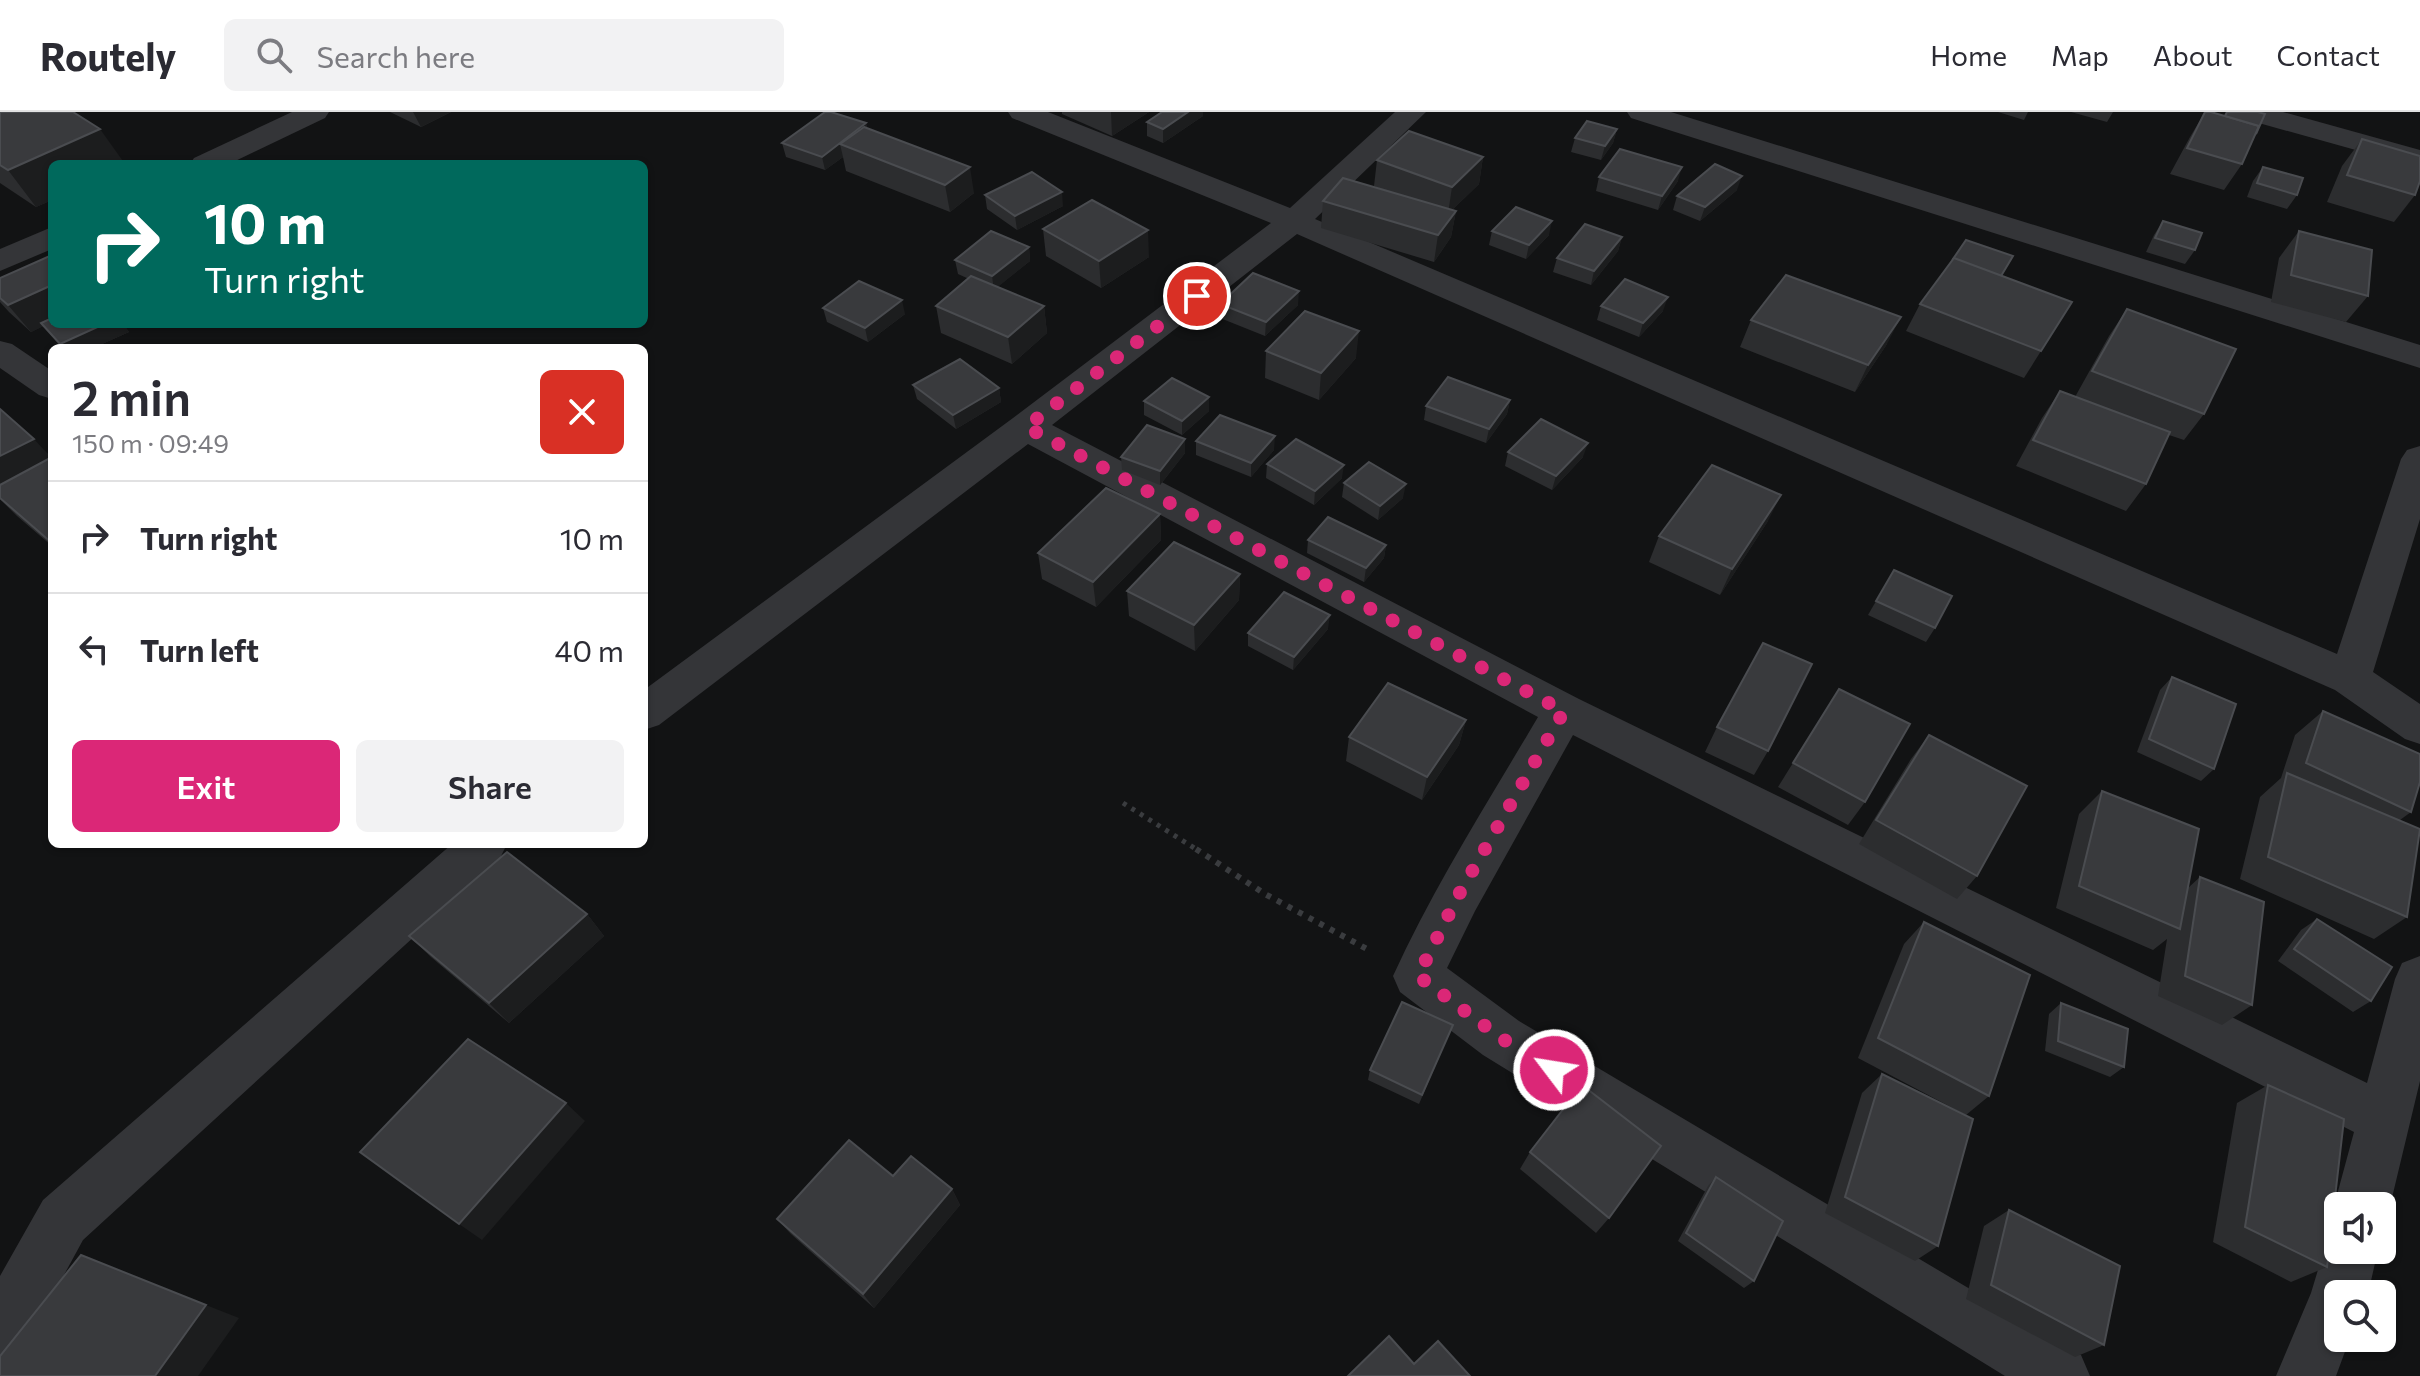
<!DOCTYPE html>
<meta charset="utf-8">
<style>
:root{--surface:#fff;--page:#f2f2f3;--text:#2b2b33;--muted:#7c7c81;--line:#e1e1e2;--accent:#db2777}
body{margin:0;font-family:Commissioner,sans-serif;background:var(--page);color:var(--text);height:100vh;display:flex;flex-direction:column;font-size:30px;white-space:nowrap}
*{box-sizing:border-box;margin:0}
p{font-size:26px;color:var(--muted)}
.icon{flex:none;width:44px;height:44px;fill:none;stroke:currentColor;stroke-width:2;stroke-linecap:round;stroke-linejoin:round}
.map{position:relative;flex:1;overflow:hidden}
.details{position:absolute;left:48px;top:232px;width:600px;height:504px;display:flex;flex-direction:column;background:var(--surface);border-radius:12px;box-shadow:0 2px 6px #0004}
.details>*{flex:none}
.top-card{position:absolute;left:48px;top:48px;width:600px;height:168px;border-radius:12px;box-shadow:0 2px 6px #0004;background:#00695c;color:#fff;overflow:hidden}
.fabs{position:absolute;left:2324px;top:1080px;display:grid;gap:16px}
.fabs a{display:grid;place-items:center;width:72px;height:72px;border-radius:12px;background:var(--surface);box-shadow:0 2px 6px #0004;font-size:40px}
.pin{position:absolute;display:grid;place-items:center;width:68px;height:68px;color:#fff;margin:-34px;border:4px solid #fff;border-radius:50%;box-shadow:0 2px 8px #0007}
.me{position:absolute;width:88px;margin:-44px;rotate:301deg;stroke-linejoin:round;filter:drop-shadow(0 0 6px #0008)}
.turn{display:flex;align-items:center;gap:28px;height:168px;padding:0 24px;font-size:36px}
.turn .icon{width:104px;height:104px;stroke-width:2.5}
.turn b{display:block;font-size:56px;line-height:68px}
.round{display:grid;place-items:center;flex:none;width:84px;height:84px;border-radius:12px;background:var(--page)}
.summary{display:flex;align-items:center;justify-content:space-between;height:136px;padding:0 24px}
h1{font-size:48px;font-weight:600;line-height:60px}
.action{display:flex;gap:16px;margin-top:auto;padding:16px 24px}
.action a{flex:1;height:92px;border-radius:12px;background:var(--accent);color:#fff;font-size:32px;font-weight:600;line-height:92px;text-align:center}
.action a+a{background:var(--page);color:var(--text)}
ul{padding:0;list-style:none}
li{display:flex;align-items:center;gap:24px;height:112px;padding:0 24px;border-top:2px solid var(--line)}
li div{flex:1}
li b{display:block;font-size:30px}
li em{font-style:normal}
header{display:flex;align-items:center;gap:48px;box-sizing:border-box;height:112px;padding:0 40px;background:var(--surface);border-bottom:2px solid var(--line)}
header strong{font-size:38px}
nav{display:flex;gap:44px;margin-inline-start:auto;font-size:28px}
.search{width:560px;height:72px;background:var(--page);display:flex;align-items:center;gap:20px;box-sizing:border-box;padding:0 28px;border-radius:12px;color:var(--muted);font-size:30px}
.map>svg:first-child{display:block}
</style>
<header>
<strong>Routely</strong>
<div class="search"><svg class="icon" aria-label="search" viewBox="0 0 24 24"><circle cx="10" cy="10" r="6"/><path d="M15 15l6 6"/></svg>Search here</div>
<nav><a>Home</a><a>Map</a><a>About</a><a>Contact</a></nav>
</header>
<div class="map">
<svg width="2420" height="1264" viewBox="0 0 2420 1264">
<rect width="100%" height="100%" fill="#121314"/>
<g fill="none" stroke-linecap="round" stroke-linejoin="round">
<polyline stroke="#3a3c3f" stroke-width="5" stroke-dasharray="4 6" stroke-linecap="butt" points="1123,691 1199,739"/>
<polyline stroke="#3a3c3f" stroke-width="6" stroke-dasharray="5 7" stroke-linecap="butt" points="1196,737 1265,782 1367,837"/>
<g fill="#343538" fill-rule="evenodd">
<polygon points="292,0 329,0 325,6 229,52 190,52 194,46"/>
<path d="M 1008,0 L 1048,0 L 1290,96 L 1395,0 L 1426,0 L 1315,107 L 2337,542 L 2401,347 L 2407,338 L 2420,334 L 2420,407 L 2373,560 L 2420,592 L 2420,632 L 2405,627 L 2335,578 L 1297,122 L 1052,313 L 1579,587 L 2367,971 L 2395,867 L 2402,851 L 2420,844 L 2420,969 L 2390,1094 L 2382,1112 L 2382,1094 L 2338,1094 L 2338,1103 L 2334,1094 L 2354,1020 L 1573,623 L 1475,799 L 1447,856 L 1519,909 L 2081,1243 L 2090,1264 L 2005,1264 L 1483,943 L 1400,880 L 1393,864 C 1434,774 1488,690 1538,605 L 1028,332 L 659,613 L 644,618 L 644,578 L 1013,306 L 1271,111 L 1012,6 Z"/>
<polygon points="1627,0 1671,0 2420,233 2420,256 1631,6"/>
<polygon points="2237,0 2283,0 2420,38 2420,56 2241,6"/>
<polygon points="52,115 52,137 0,159 0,137"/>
<polygon points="0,229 12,232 52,259 52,287 39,283 0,256"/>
<polygon points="452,732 507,732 500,746 83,1128 21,1242 0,1250 0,1164 43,1088"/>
<polygon points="2338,1115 2338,1138 2378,1138 2368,1182 2338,1182 2338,1226 2350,1226 2336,1264 2276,1264 2311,1181 2330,1118"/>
</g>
</g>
<g fill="#2c2d2f">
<polygon points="0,0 52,52 52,88 36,95 0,71"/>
<polygon points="390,0 451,0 421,15"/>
<polygon points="1062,0 1149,0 1112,24 1062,2"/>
<polygon points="1998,0 2028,0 2024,8"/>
<polygon points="2071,0 2113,0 2107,10"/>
<polygon points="2205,0 2224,4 2226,0 2258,0 2256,22 2242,52 2224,78 2170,62 2190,25"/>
<polygon points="1203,4 1163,31 1147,24 1147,10"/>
<polygon points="866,11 867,16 974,81 950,100 846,59 843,45 825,58 786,45 782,31"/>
<polygon points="1617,17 1613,31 1601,48 1571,40 1575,26"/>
<polygon points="2362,27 2415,83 2394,110 2327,90 2342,54"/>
<polygon points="1483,45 1479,72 1452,98 1456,99 1451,125 1434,150 1321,116 1323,89 1384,78 1374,74 1377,48"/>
<polygon points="2263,55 2297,83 2287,97 2247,85 2253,69"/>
<polygon points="1599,65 1678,69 1658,98 1596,79"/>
<polygon points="1737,78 1700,109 1673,98 1677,84"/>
<polygon points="985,83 1063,94 1017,118 987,97"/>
<polygon points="2163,109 2195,138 2185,152 2146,140 2154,123"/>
<polygon points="1043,117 1149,145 1101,176 1046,144"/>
<polygon points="1492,119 1549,123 1526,147 1489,133"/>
<polygon points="2299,119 2368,184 2346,210 2271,190 2279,146"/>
<polygon points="1622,125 1618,139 1591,173 1553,160 1557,146"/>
<polygon points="1029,135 1030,149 997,175 1044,194 1047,221 1012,252 941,221 936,194 969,167 958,162 955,148"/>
<polygon points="2002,164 2072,190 2024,266 1906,219 1920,192"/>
<polygon points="0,166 52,212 123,212 129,220 93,236 63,236 43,214 31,220 9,200 0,190"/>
<polygon points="1220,192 1298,193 1265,224 1220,206"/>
<polygon points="1601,194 1663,199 1639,225 1597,208"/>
<polygon points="823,196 905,202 868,230 827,210"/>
<polygon points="2127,197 2204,302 2184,328 2169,323 2146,372 2126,399 2016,354 2042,306 2060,279 2075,285 2109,224"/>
<polygon points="1751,208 1887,232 1855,280 1740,235"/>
<polygon points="1266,239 1356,246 1319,288 1265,266"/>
<polygon points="913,273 999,276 1001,290 956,317 917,287"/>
<polygon points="1510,288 1507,302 1486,331 1424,308 1426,294"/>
<polygon points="1144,289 1209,299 1182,323 1144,303"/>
<polygon points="0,297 51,345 52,345 52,434 17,404 0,387"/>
<polygon points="1185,327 1185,341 1160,373 1122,358 1121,345"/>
<polygon points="1196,329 1274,338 1251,365 1196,343"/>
<polygon points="1508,340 1583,345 1552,378 1505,354"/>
<polygon points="1267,352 1342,366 1314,393 1266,366"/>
<polygon points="1344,371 1403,386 1378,408 1342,385"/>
<polygon points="1160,402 1161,428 1096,495 1042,467 1038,441"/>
<polygon points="1768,409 1720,483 1649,450 1659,424"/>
<polygon points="1308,428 1386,433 1384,446 1364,470 1307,441"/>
<polygon points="1894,458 1935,516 1926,530 1868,503"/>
<polygon points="1240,462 1239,488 1195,539 1129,504 1127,479"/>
<polygon points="1328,517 1293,558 1248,534 1248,521"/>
<polygon points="2172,565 2214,657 2201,669 2137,640 2160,578"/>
<polygon points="1839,577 1865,690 1848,713 1778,675"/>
<polygon points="2323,599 2411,700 2400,708 2407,805 2374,827 2240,767 2260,685 2281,666 2295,623"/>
<polygon points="1466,608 1459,633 1422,688 1346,649 1349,625"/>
<polygon points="1717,615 1768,639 1754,663 1705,640"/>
<polygon points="1929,623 1977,764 1957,787 1859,732 1911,647"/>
<polygon points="2102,679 2188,776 2200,765 2252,893 2222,913 2158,884 2167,827 2153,838 2056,796 2079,702"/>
<polygon points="587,802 604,824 509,911 431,845 409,824"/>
<polygon points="2317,807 2371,889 2353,900 2278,849 2301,818"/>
<polygon points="1924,810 1989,984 1966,1003 1858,946 1904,832"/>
<polygon points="2061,891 2124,955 2110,965 2045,939 2049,902"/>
<polygon points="1453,913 1419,992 1368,968 1370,958"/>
<polygon points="1882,962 1938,1134 1915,1149 1825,1101 1862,981"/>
<polygon points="2268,973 2327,1155 2291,1170 2213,1130 2237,991"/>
<polygon points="1530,1040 1609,1106 1596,1121 1520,1057"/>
<polygon points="893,1064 952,1077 960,1093 874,1196 791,1122 777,1107"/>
<polygon points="1716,1065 1754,1169 1744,1176 1678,1129 1708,1074"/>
<polygon points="2009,1098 2104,1233 2075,1245 1966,1187 1984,1114"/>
</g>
<g fill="#1c1d1e">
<polygon points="413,0 451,0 421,15"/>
<polygon points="1111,0 1149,0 1112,24"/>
<polygon points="1188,0 1203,0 1203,4 1163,31 1163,17"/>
<polygon points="866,11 868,25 840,32 843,45 825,58 822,45"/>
<polygon points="100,17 125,52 52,52 52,88 36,95 8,58"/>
<polygon points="1617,17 1613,31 1601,48 1605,34"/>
<polygon points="1483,45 1479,72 1448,102 1452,75"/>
<polygon points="970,55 974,81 950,100 945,73"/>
<polygon points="1682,55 1678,69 1658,98 1662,84"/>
<polygon points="1742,64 1737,78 1700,109 1705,95"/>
<polygon points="1062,80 1063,94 1017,118 1015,104"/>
<polygon points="1456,99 1451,125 1434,150 1438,123"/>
<polygon points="1552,109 1549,123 1526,147 1529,133"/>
<polygon points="1148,118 1149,145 1101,176 1099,149"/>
<polygon points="1622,125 1618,139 1591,173 1594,159"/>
<polygon points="1029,135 1030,149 994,178 992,164"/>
<polygon points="52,173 52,210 31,220 8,193"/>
<polygon points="1299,179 1298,193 1265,224 1266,210"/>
<polygon points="1668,185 1663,199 1639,225 1643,211"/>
<polygon points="902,188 905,202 868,230 865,216"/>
<polygon points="1044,194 1047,221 1012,252 1008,225"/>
<polygon points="1901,205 1887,232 1855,280 1868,253"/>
<polygon points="104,212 123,212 129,220 93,236 63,236 60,232"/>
<polygon points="1359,219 1356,246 1319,288 1321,261"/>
<polygon points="999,276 1001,290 956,317 953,303"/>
<polygon points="1209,285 1209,299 1182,323 1182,309"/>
<polygon points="1510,288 1507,302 1486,331 1489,317"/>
<polygon points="1275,324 1274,338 1251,365 1251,351"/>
<polygon points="34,327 52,347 0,384 0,344"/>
<polygon points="1185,327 1185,341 1160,373 1160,359"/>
<polygon points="1588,331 1583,345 1552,378 1556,364"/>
<polygon points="1344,353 1342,366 1314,393 1315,379"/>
<polygon points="1406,372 1403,386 1378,408 1380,394"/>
<polygon points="1781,383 1768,409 1720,483 1732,457"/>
<polygon points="1160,402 1161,428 1096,495 1093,470"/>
<polygon points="1386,433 1384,446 1364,470 1366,456"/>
<polygon points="1240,462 1239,488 1195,539 1194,513"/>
<polygon points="1330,503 1328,517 1293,558 1294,545"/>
<polygon points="1466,608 1459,633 1422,688 1427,665"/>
<polygon points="587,802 604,824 509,911 489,891"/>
<polygon points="566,991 585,1009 482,1128 459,1112"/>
<polygon points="952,1077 960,1093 874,1196 863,1182"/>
<polygon points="206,1193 239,1206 198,1264 155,1264"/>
</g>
<g fill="#393a3d" stroke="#4a4c50" stroke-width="2">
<polygon points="0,0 73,0 100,17 8,58 0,53"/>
<polygon points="825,0 831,0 866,11 822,45 782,31"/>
<polygon points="1162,0 1188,0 1163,17 1147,10"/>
<polygon points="2205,0 2211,0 2259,14 2242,52 2187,36"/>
<polygon points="2227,0 2258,0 2265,2 2256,22 2259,14 2225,4"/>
<polygon points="1587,9 1617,17 1605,34 1575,26"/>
<polygon points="864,15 970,55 945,73 840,32"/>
<polygon points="1409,19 1483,45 1452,75 1377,48"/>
<polygon points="2362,27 2420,44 2420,69 2415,83 2347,63"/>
<polygon points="1620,37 1682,55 1662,84 1599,65"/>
<polygon points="1715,52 1742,64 1705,95 1677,84"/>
<polygon points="2263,55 2303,66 2297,83 2257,71"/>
<polygon points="1032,60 1062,80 1015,104 985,83"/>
<polygon points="1343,66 1456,99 1438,123 1323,89"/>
<polygon points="1092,88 1148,118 1099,149 1043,117"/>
<polygon points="1516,95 1552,109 1529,133 1492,119"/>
<polygon points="2163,109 2202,121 2195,138 2155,126"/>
<polygon points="1585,112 1622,125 1594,159 1557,146"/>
<polygon points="991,119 1029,135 992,164 955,148"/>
<polygon points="2299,119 2372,138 2368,184 2291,163"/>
<polygon points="1966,128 2013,144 2001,164 1953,147"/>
<polygon points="52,143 52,173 8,193 0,186 0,166"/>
<polygon points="1954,146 2072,190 2041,239 1920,192"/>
<polygon points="1253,161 1299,179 1266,210 1220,192"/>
<polygon points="1786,163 1901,205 1868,253 1751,208"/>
<polygon points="971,164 1044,194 1008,225 936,194"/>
<polygon points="1625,167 1668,185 1643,211 1601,194"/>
<polygon points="859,169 902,188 865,216 823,196"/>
<polygon points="2127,197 2236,237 2204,302 2092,259"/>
<polygon points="1305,199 1359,219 1321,261 1266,239"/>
<polygon points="52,206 52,212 104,212 60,232 41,211"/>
<polygon points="960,247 999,276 953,303 913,273"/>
<polygon points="1448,265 1510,288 1489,317 1426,294"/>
<polygon points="1172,266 1209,285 1182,309 1144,289"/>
<polygon points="2060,279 2170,320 2146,372 2033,328"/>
<polygon points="0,297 34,327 0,344"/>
<polygon points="1220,303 1275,324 1251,351 1196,329"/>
<polygon points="1541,307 1588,331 1556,364 1508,340"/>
<polygon points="1147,313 1185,327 1160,359 1121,345"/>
<polygon points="1296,327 1344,353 1315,379 1267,352"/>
<polygon points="52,345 52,431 0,386 0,373"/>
<polygon points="1369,350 1406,372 1380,394 1344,371"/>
<polygon points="1712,353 1781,383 1732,457 1659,424"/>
<polygon points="1106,376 1160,402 1093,470 1038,441"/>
<polygon points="1328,405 1386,433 1366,456 1308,428"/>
<polygon points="1174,430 1240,462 1194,513 1127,479"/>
<polygon points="1894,458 1952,484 1935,516 1876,489"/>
<polygon points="1284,480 1330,503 1294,545 1248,521"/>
<polygon points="1763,531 1812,552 1768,639 1717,615"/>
<polygon points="2172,565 2236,592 2214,657 2149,627"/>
<polygon points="1388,571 1466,608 1427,665 1349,625"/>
<polygon points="1839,577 1910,612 1865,690 1793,651"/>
<polygon points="2323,599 2420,642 2420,670 2411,700 2306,651"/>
<polygon points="1929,623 2027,674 1977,764 1876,708"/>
<polygon points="2287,661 2420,717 2407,805 2268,745"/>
<polygon points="2102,679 2199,717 2180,817 2079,774"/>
<polygon points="507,740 587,802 489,891 409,824"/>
<polygon points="2200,765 2264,790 2252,893 2185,864"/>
<polygon points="2317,807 2392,855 2371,889 2294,837"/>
<polygon points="1924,810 2030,863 1989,984 1878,926"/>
<polygon points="1402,890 1453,913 1422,983 1370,958"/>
<polygon points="2061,891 2128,917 2124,955 2058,929"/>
<polygon points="468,927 566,991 459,1112 360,1040"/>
<polygon points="1882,962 1973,1007 1938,1134 1845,1085"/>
<polygon points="1582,973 1661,1034 1609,1106 1530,1040"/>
<polygon points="2268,973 2344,1007 2327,1155 2245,1115"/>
<polygon points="849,1028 893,1064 911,1044 952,1077 863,1182 777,1107"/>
<polygon points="1716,1065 1783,1109 1754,1169 1686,1121"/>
<polygon points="2009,1098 2120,1154 2104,1233 1991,1173"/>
<polygon points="81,1143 206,1193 155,1264 0,1264 0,1244"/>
<polygon points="1389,1224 1414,1252 1438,1229 1470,1264 1348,1264"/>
</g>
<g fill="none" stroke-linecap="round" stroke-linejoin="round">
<polyline stroke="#db2777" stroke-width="14" stroke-dasharray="0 25.2" points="1197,184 1026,315 1564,599 1458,784 1418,864 1501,926 1554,958"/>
</g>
</svg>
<div class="fabs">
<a><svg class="icon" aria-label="sound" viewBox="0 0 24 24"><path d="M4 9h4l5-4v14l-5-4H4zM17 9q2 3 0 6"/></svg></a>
<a><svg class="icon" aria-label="search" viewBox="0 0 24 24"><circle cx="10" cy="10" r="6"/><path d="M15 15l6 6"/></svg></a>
</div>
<div class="pin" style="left:1197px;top:184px;background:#d93025"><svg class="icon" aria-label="arrive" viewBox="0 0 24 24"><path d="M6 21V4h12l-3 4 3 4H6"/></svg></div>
<svg class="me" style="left:1554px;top:958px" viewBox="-20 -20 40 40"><circle r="17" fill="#db2777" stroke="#fff" stroke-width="3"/><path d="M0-11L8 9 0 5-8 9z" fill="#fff"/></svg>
<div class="top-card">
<div class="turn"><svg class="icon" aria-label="right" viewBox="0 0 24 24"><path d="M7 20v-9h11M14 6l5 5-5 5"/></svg><div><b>10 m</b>Turn right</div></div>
</div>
<section class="details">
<div class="summary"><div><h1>2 min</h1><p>150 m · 09:49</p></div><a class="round" style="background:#d93025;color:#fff"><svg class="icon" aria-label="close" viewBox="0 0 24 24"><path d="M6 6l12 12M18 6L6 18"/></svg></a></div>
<ul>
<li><svg class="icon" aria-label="right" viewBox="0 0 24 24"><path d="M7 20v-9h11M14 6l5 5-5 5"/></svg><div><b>Turn right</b></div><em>10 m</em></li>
<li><svg class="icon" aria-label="left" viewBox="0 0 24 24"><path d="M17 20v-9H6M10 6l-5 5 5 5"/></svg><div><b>Turn left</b></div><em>40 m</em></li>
</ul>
<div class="action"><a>Exit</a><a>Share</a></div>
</section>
</div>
